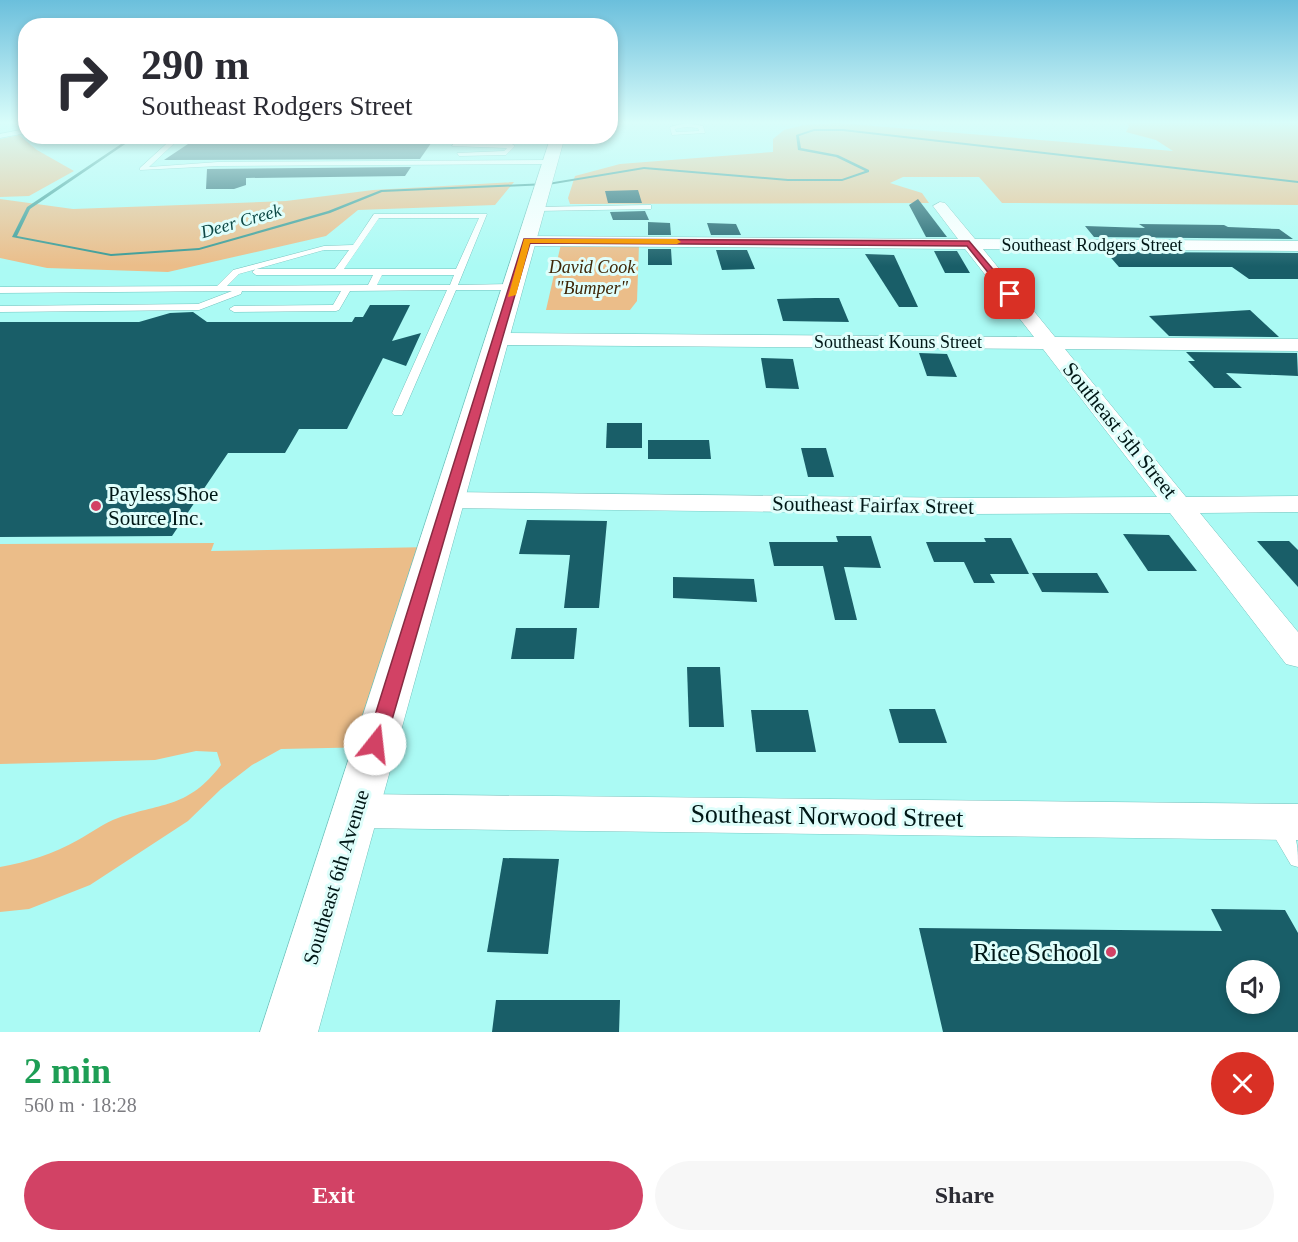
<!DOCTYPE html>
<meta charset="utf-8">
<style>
:root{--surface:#fff;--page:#f7f7f7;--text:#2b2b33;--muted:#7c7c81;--accent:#d24265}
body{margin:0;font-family:Georgia,serif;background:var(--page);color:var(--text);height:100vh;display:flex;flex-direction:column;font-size:22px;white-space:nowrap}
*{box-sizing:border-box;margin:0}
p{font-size:20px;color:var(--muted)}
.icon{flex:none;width:33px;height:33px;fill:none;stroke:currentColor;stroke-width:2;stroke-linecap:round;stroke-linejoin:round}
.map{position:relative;height:1032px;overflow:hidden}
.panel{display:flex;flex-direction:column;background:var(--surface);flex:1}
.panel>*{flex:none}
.guide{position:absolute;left:18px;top:18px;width:600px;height:126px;border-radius:24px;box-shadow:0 3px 9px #0003;background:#fff;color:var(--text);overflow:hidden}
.buttons{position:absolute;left:1226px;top:960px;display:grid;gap:12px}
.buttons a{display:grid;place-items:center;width:54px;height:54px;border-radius:50%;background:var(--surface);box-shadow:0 3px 9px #0003;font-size:30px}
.pin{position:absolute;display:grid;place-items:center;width:51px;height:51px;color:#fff;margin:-26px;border-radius:12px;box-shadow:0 3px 9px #0006}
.me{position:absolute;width:66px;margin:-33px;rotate:16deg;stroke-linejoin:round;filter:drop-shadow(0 0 4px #0008)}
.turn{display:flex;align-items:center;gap:21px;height:126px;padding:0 24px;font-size:27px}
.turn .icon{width:78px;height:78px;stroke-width:2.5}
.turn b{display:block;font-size:42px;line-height:51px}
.round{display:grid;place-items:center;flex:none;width:63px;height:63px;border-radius:32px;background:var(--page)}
.head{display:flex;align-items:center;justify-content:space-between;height:102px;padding:0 24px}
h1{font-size:36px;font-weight:700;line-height:45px;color:#1e9e55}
.cta{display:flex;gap:12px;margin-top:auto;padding:12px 24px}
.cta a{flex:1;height:69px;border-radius:36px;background:var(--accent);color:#fff;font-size:24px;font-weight:700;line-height:69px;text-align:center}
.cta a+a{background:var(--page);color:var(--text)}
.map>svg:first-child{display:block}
</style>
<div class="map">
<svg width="1298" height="1032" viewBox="0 0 1298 1032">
<rect width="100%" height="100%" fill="#abfaf4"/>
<g fill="#ebbd89">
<polygon points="1125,122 1298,122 1298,205 1002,203 979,177 903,177 890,183 922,193 929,203 570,204 568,198 575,176 620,164 773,152 773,139 784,130 804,125 838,123 1173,151 1156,140 1126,132 1129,126"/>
<polygon points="19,135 37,150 74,171 29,196 0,197 0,139"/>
<polygon points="514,182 495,205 358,210 326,236 168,272 47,268 0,258 0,199 73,209 286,201 373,190"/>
<polygon points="561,244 639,245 637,301 630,310 546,310"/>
<path d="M 214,543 L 211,551 L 433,547 L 375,747 L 281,749 L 252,765 L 221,789 L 188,821 L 90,885 L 29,909 L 0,912 L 0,867 C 27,862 53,854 78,840 C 91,833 104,823 118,818 C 164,802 188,808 221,765 L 217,752 L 196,751 L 155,760 L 0,764 L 0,544 Z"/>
</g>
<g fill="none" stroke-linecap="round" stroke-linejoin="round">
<polygon fill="#379893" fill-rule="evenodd" points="814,129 843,129 1298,181 1298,183 843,131 814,131 799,136 801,148 838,155 869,170 869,172 842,181 788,181 644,169 548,185 382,192 330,213 199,250 111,256 12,237 27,207 133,136 137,136 30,209 17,236 111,254 199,248 328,211 381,190 548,183 644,167 788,179 842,179 865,171 836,157 798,150 796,135"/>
</g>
<g fill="#195e68" fill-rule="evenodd">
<polygon points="200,136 436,136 420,159 164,160"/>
<polygon points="411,167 405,176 246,178 246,185 234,189 206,189 207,169"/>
<polygon points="638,190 642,203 608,203 605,191"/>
<polygon points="918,199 947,237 926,237 909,205"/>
<polygon points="645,211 649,220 613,220 610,212"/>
<polygon points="648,222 670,223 671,235 648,235"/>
<polygon points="707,223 736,224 741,235 711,235"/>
<polygon points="1139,224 1224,225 1228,227 1279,229 1293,239 1094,237 1085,226 1145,228"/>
<polygon points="648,249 671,249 672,265 648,265"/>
<polygon points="716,250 747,250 755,269 722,270"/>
<polygon points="934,251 957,251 970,273 945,273"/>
<polygon points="1106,252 1298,253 1298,279 1249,279 1232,267 1119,267"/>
<polygon points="865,254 894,255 918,307 899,307"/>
<polygon points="815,298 839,298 849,322 783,321 777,299"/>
<polygon points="370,305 410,305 392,341 421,333 406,366 383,358 347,429 299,429 285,453 228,453 172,536 0,537 0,322 139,322 170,313 193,312 207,322 352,322 355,317 363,317"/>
<polygon points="1250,310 1279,337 1169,336 1149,316"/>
<polygon points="1186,352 1297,353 1298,376 1226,373 1242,388 1214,388 1188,361 1195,361"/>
<polygon points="919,353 947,354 957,377 927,376"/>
<polygon points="761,358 793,359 799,389 766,388"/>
<polygon points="607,423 642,423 642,448 606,448"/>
<polygon points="648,440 709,440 711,459 648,459"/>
<polygon points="801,448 826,448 834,477 808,477"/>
<polygon points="527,520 607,521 599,608 564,608 570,555 519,554"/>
<polygon points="1123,534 1169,535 1197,571 1148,571"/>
<polygon points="836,536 871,536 881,568 844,567 857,620 835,620 823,566 774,566 769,542 838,542"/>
<polygon points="984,538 1011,538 1029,574 990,574 995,583 974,583 964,562 934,562 926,542 986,542"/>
<polygon points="1257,541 1289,541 1298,550 1298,587"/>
<polygon points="1032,573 1097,573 1109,593 1042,592"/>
<polygon points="673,577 754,579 757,602 673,598"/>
<polygon points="516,628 577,628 574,659 511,659"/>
<polygon points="687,667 720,667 724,727 689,727"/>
<polygon points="889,709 935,709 947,743 899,743"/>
<polygon points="751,710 808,710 816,752 756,752"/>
<polygon points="503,858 559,859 548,954 487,952"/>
<path d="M 1211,909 L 1285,910 L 1298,933 L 1298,1032 L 943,1032 L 919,928 L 1222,931 ZM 1236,970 L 1269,970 L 1269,1004 L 1236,1004 Z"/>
<polygon points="496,1000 620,1000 619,1032 492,1032"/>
</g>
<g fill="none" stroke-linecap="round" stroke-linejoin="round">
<g stroke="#73c2bd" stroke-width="1">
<g id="service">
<path d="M 686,123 L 703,126 L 705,133 L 672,135 L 670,127 ZM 686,127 L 698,128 L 699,131 L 676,132 L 675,129 Z"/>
<polygon points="26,129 26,133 0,138 0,134"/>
<polygon points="175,136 182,136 149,167 218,162 551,160 554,162 551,164 218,166 140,170 140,168"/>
<polygon points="555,136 596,136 558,139"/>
<polygon points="454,143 512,144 515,146 506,155 459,156 457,153 504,151 507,148 452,146"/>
<polygon points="648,205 651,205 651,209 536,211 532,209 536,207"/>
<path d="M 374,214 L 487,214 L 458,285 L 513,284 L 517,287 L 513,290 L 456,290 L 402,415 L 394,415 L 392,413 L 447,290 L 350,291 L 339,310 L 336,311 L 234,312 L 229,309 L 234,306 L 333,305 L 341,291 L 242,291 L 241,294 L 199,310 L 0,312 L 0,306 L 198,304 L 232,291 L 0,293 L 0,287 L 217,286 L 233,270 L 324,246 L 353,245 ZM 379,218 L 479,218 L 456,269 L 344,269 ZM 324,250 L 349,250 L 335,269 L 256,269 L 252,272 L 256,275 L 373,275 L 368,285 L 227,286 L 239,274 ZM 382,275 L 454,275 L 450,285 L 377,285 Z"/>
<path d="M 1277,815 C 1298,823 1298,849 1298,867 L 1291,865 L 1267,824 L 1270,818 Z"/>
</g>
</g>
<g stroke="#73c2bd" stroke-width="1">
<g id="minor">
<polygon points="940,202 945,203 975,239 1298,241 1298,251 983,249 1055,337 1298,339 1298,351 1065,349 1186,497 1298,496 1298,512 1200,513 1298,632 1298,667 1286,664 1170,513 969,514 447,508 438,506 434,500 438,494 447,492 969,498 1157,497 1043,349 497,345 490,343 487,339 490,335 497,333 1034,337 965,249 527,246 519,241 527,236 958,239 933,206"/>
<polygon points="356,794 1298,804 1298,840 356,828 342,823 337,811 342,799"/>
</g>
</g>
<g stroke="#73c2bd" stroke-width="1">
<polygon id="primary" points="551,136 565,136 318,1032 260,1032"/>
</g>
<use href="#service" fill="#fff" fill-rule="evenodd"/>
<use href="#minor" fill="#fff" fill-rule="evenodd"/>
<use href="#primary" fill="#fff" fill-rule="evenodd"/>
</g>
<linearGradient id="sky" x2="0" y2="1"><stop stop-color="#6bbfdc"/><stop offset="0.46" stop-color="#d9fdfa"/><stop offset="1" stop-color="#d9fdfa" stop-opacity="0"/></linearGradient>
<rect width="1298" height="266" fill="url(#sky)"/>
<polygon fill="#d24265" stroke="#882b42" stroke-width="1.5" points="524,239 969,241 1014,294 1006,295 967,246 530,243 385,744 382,749 375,752 369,749 366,744"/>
<polygon fill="#f59e0b" points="524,239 677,239 681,242 677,244 530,243 516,295 508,297"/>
<g fill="#d24265" stroke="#dffefb" stroke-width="2">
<circle cx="96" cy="506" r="6"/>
<circle cx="1111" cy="952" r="6"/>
</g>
<g text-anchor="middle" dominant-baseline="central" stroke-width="6" stroke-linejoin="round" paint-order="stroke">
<g font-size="18" font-style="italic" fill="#0d4845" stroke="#dffefb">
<text transform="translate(241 221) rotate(-16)">Deer Creek</text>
</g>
<g font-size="18" fill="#001716" stroke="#dffefb">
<text x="1092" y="245">Southeast Rodgers Street</text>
<text x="898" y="342">Southeast Kouns Street</text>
</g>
<g font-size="18" font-style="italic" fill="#3f2707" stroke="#dffefb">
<text x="592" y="267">David Cook<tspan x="592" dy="21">"Bumper"</tspan></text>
</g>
<g font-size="21" fill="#001716" stroke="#dffefb">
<text transform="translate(1120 430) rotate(51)">Southeast 5th Street</text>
<text transform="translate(873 505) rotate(1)">Southeast Fairfax Street</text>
<text transform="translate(336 877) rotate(-73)">Southeast 6th Avenue</text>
</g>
<g font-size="21" fill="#001716" stroke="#dffefb" text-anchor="start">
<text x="108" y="494">Payless Shoe<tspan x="108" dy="24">Source Inc.</tspan></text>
</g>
<g font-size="26" fill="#001716" stroke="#dffefb">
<text transform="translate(827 816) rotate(1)">Southeast Norwood Street</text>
</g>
<g font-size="26" fill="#001716" stroke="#dffefb" text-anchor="end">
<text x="1099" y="952">Rice School</text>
</g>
</g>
</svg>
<div class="buttons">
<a><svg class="icon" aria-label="sound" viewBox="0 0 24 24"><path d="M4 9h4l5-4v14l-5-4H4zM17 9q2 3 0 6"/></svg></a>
</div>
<div class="pin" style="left:1010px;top:294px;background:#d93025"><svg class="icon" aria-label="arrive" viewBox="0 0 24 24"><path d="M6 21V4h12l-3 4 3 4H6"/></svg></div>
<svg class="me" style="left:375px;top:744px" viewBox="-20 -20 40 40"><circle r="19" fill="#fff"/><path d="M0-13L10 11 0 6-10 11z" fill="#d24265"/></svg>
<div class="guide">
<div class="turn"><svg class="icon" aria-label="right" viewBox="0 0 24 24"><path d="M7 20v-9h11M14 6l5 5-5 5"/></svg><div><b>290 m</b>Southeast Rodgers Street</div></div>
</div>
</div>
<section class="panel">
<div class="head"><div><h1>2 min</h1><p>560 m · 18:28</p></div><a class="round" style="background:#d93025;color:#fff"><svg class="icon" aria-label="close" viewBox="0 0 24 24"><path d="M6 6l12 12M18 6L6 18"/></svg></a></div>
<div class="cta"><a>Exit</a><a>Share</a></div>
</section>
